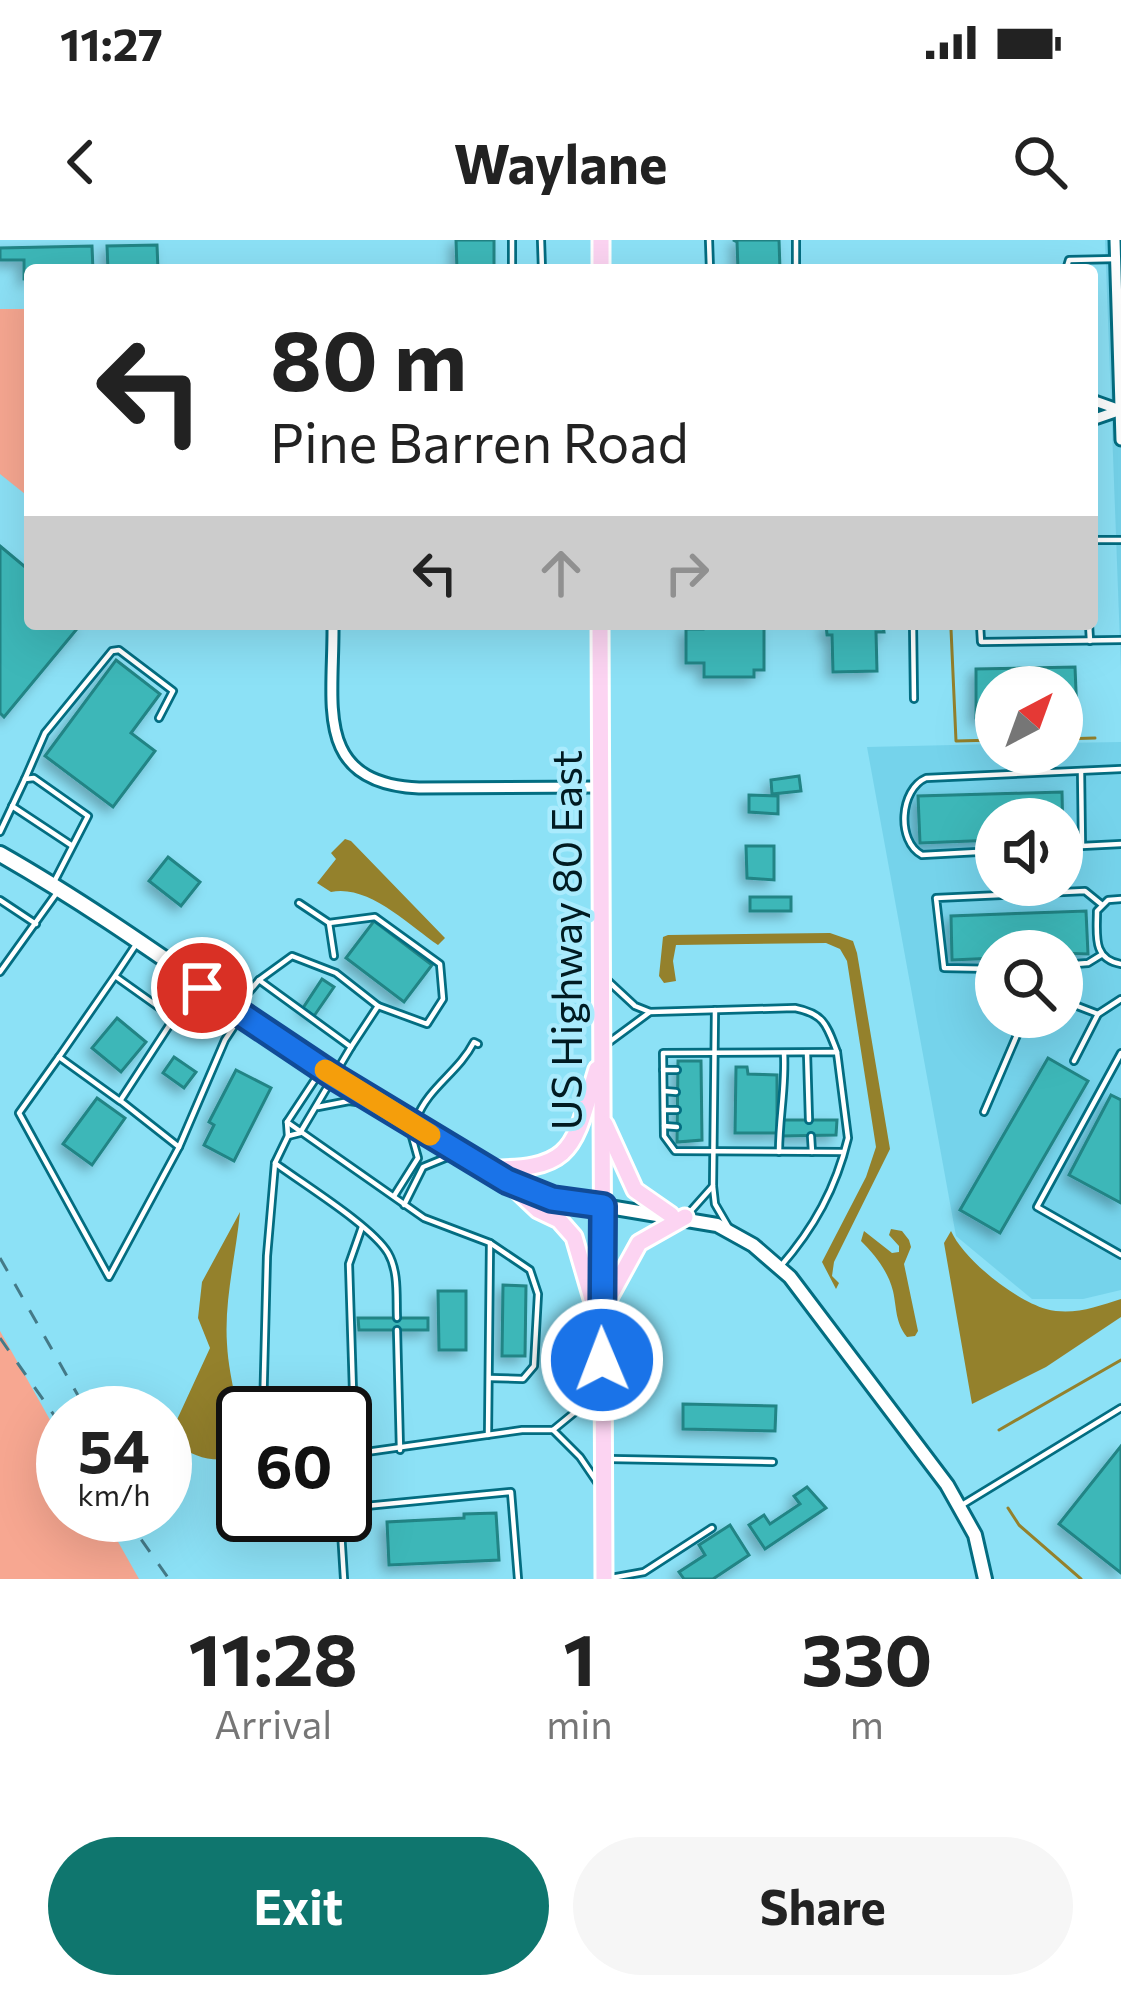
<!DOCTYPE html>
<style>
:root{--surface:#fff;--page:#f6f6f6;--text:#222;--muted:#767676;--accent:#0f766e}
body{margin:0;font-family:Commissioner,sans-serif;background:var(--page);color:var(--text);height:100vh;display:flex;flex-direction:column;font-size:45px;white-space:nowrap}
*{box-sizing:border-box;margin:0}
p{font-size:39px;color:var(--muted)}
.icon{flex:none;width:66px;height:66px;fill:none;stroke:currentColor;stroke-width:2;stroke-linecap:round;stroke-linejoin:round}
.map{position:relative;height:1339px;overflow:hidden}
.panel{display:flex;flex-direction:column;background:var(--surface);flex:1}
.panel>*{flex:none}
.banner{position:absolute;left:24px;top:24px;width:1074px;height:366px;border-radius:12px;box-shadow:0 12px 48px #0002;background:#fff;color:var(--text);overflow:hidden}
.needle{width:78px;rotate:41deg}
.controls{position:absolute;left:975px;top:426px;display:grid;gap:24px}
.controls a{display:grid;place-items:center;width:108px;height:108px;border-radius:50%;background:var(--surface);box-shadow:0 12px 48px #0002;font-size:60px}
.speed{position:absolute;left:36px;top:1146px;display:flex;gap:24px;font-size:60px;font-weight:700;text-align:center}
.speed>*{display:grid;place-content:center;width:156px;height:156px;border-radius:50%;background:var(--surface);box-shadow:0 12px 48px #0002;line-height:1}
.speed small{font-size:30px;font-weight:400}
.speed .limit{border:6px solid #111;border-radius:18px;background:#fff;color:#111}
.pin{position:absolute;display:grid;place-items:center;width:102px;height:102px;color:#fff;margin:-51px;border:6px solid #fff;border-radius:50%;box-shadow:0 3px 12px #0007}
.me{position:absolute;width:132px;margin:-66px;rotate:359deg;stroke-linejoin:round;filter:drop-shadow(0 0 9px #0008)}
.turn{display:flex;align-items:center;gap:42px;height:252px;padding:0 48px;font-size:54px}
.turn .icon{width:156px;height:156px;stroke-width:2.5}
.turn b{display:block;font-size:84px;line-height:102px}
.lanes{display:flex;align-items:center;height:114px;padding:0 48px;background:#0003;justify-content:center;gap:60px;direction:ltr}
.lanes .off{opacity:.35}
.eta{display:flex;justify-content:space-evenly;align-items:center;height:204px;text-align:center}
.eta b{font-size:72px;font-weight:700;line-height:84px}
.cta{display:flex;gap:24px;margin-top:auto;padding:24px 48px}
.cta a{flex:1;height:138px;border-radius:72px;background:var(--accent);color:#fff;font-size:48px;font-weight:700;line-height:138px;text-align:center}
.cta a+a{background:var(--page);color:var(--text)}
.status{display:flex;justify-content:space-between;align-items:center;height:84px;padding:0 60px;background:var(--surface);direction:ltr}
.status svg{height:33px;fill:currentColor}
header{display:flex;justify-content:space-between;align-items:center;height:156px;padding:0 48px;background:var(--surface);font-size:54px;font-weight:700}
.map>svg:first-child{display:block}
</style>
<div class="status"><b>11:27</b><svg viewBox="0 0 49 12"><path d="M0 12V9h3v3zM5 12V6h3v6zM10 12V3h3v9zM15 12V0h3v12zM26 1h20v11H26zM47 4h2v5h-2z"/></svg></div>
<header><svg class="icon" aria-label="back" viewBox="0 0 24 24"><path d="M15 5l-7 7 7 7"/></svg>Waylane<svg class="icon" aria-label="search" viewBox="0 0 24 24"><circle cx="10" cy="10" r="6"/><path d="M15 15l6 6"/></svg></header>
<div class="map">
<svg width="1121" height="1339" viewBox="0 0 1121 1339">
<defs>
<filter id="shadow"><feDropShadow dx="-5.5" dy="5.5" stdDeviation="6" flood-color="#0004"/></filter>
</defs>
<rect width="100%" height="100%" fill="#8ce1f6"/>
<g fill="#75d3eb" fill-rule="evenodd">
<polygon points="1105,0 1121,0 1121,430"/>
<path d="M 1121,502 L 1121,1050 L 1083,1059 L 1032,1059 L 956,996 L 867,507 L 996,504 L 996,513 L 1062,513 L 1062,503 ZM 996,579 L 1062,579 L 1062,645 L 996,645 ZM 996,711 L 1062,711 L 1062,777 L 996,777 Z"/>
</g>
<g fill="#f7a791">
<polygon points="0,69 30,69 30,258 0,234"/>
<polygon points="0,1091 63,1203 63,1275 103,1275 139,1339 0,1339"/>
</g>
<g fill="#94812c">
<path d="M 345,599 L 351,601 L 445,698 L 438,705 C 409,685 368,644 331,652 L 317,643 L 336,619 L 331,613 Z"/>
<polygon points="830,693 853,701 857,713 890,909 834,1022 832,1036 839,1043 836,1049 822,1022 866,937 876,907 847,721 840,709 826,703 676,705 673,721 676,741 664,743 659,736 663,697 668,695"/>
<path d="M 240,972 C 236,1015 224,1060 227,1104 C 229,1143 243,1178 243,1216 C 217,1223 196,1220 175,1202 L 175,1184 L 210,1108 L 198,1078 L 202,1042 Z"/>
<path d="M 891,989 L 902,991 L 909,1000 L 911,1007 L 904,1024 L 918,1091 L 915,1096 L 907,1097 C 895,1082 897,1069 893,1051 C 888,1031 875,1015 861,1001 L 864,991 L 892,1013 L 899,1012 L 899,1006 L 889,995 Z"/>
<path d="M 951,991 C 964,1020 1015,1060 1046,1069 C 1072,1076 1096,1067 1121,1059 L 1121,1077 L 1046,1127 L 972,1164 L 944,1003 Z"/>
</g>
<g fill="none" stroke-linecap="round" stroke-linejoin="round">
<g stroke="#94812c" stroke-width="3">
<polyline points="951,389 956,501 996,500"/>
<polyline points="1062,499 1095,498"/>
<polyline points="999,1190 1121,1120"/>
<polyline points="1008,1268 1019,1285 1081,1339"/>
</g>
</g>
<g fill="#3db7b8" stroke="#208485" stroke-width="3" filter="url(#shadow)">
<polygon points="456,0 494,0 494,30 457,30"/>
<polygon points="733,0 779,0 780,30 738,30 737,2"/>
<polygon points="157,5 158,30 108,30 107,6"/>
<polygon points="92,6 93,30 30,30 30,39 24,39 24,20 0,20 0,8"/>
<polygon points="0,306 30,331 30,384 81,384 4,477 0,473"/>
<polygon points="703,384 764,384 764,430 754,430 754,437 704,437 704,423 686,423 686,389 703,389"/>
<polygon points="826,384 883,384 884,392 876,392 877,431 833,432 832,395 827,395"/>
<polygon points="116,420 160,454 131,493 155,511 113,567 45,516"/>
<polygon points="1075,427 1077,475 1062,476 1062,447 996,447 996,477 976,478 976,429"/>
<polygon points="799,536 801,551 772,554 771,540"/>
<polygon points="1062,552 1063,598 1062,579 996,579 996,600 920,603 918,556"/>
<polygon points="749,555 778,556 778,574 749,572"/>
<polygon points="746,606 774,606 774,640 747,638"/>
<polygon points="168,617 200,642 181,666 149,641"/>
<rect x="750" y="657" width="41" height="14"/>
<polygon points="1086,671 1088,714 996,711 996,718 952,720 951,676"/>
<polygon points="374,681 432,725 404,762 346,718"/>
<polygon points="322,739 334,747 314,776 303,768"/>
<polygon points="117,778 146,802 121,832 92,808"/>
<polygon points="174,817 196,832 184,848 163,833"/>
<polygon points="1048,818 1088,841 1000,993 960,970"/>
<polygon points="678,821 701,821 702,900 677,902"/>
<polygon points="736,827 747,827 748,834 777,835 777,893 735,893"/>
<polygon points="236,830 271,848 234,921 204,905 214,885 209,882"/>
<polygon points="1111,855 1121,860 1121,963 1069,935"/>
<polygon points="97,858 125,878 92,925 63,904"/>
<polygon points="782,880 837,880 836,895 782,896"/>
<polygon points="503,1045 526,1046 525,1116 502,1116"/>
<polygon points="438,1051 466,1051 466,1110 439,1110"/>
<polygon points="358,1078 428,1078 428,1090 359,1090"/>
<polygon points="683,1164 776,1166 775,1191 683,1189"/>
<polygon points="1121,1206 1121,1333 1059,1284"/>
<polygon points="807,1247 826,1268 765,1309 749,1285 764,1275 770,1284 800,1264 794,1256"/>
<polygon points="496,1273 499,1320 389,1325 387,1282 464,1278 464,1274"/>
<polygon points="730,1285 749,1315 713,1339 684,1339 679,1332 705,1315 699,1305"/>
</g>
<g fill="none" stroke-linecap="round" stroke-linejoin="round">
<g stroke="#036d81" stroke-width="10">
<g id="service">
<polyline points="541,0 542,30"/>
<polyline points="709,0 710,30"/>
<polyline points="796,0 796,30"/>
<polyline points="512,30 512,0"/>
<polyline points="1066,30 1069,20 1116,19"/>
<polyline points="1092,300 1121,300"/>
<polyline points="913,384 914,459"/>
<polyline points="980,384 981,402 1121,400"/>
<polyline points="1089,384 1090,401"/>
<polyline points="1081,531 1082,606"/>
<polyline points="25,539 45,493 112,411 119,410 173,451 159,478"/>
<polyline points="12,566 71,605"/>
<polyline points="0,592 25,539 34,538 88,576 53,644"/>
<polyline points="1062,607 1121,604"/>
<path d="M 996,611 L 922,615 C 896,601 900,549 926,538 L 1121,529"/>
<path d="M 1121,659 L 1108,660 L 1097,671 C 1097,695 1092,719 1121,724"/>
<polyline points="0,660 36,684"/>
<polyline points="299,663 329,683 375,677 440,724 443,759 427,784 378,766"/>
<polyline points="329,683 334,716"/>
<polyline points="1062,725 1088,723 1101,715"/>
<polyline points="996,729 944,728 936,658 1085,651 1101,664"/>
<polyline points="0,732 56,654"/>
<polyline points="115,736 59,817 120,861 174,778 115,736 137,703"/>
<polyline points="259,740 292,716 336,733 378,766 351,807"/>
<polyline points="607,740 635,766 650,772"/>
<polyline points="238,765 259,740 351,807 300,893 288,896"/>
<polyline points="1062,766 1072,764 1098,774"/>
<polyline points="715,770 713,946 715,964 729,988"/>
<path d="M 608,803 L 650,772 L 795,768 C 825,774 827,786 837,812"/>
<polyline points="807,813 809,880"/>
<polyline points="1121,813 1037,967 1121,1015"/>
<polyline points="59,817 19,873 109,1037 179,907 225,800 242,774"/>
<polyline points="1074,821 1098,774 1121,759"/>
<polyline points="663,830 677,830"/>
<polyline points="664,851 676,852"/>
<polyline points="122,862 179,907"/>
<polyline points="318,867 349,861 371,864"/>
<polyline points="664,870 677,870"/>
<polyline points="984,872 1020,788 1030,777"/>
<path d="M 416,880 C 428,847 458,833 474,802 L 478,804"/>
<polyline points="287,882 424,978 490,1003 530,1030 538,1054 534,1126 523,1139 490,1138"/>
<polyline points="664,886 677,887"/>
<polyline points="811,896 812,912"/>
<path d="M 779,912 C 779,877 786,847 784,813"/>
<path d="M 275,923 C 303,944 372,986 388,1013 C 399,1032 396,1057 397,1078"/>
<polyline points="394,956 418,918 409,886"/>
<polyline points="404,965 423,927 450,916"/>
<polyline points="689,973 713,946"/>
<path d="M 780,1027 C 814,988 836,948 848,898 L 837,812 L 663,813 L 664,896 L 675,911 L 844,912"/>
<polyline points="397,1090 400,1210"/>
<polyline points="263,1173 267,1016 275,923 288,896 287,882 320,832"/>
<polyline points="553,1190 580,1217 599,1245"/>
<polyline points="488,1195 490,1003"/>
<polyline points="345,1215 522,1190 553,1190 575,1172 598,1128"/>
<polyline points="355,1215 349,1024 362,987"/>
<polyline points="610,1219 773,1222"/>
<polyline points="962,1265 1121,1168"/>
<polyline points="345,1268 511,1252 518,1339"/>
<polyline points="340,1275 344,1339"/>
<polyline points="611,1338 644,1332 712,1288"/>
</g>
</g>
<g stroke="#036d81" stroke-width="15">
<g id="minor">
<polyline points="1115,0 1121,200"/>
<polyline points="1092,160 1120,170"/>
<polyline points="1092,180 1121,170"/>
<path d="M 333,384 C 334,464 312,543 419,548 L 600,547"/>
</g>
</g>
<g stroke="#036d81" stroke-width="18">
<polyline id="tertiary" points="603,966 717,985 753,1005 790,1037 947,1245 975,1295 985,1339"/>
</g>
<g stroke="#036d81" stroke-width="20">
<path id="secondary" d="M 0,614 C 132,689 252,785 382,865 C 457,912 512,957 603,966"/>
</g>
<g stroke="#fff" stroke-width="21">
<g id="primary">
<polyline points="601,30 601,0"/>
<polyline points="600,384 604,1339"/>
<polyline points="605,884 635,950 671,975"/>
<path d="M 485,929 C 576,930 573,908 597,829"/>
<polyline points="507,941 538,970 559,980 574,997 597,1076"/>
<polyline points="605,1065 639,1003 685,977"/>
</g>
</g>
<use href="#service" stroke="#fff" stroke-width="4.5"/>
<use href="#minor" stroke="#fff" stroke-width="9"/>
<use href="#tertiary" stroke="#fff" stroke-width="12"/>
<use href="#secondary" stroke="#fff" stroke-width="14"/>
<use href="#primary" stroke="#fcd4f2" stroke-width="15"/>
<g stroke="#447a88" stroke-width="3" stroke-dasharray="15 15" stroke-linecap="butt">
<polyline points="0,1018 88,1173"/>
<polyline points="0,1098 63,1188"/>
<polyline points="124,1275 169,1339"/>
</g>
</g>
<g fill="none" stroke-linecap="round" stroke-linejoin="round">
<g stroke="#114b97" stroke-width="30">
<polyline id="route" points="202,748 335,837 507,941 552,959 603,966 602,1120"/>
</g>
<use href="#route" stroke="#1a73e8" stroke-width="21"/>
<polyline stroke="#f59e0b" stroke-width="21" points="325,830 430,895"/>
</g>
<g text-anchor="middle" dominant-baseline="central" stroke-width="9" stroke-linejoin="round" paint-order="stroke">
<g font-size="42" fill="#011b22" stroke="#aaebfd">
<text transform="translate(565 700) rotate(-90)">US Highway 80 East</text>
</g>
</g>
</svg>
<div class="controls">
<a><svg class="needle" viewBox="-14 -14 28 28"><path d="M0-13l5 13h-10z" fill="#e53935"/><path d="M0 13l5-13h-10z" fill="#767676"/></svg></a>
<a><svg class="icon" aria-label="sound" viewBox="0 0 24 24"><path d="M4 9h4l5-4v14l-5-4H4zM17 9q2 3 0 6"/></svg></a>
<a><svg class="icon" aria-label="search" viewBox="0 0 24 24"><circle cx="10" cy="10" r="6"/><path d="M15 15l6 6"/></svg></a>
</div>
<div class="speed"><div>54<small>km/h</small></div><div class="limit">60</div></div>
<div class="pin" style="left:202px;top:748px;background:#d93025"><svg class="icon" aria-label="arrive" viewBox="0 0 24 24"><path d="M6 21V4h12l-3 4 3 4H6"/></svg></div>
<svg class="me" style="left:602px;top:1120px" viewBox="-20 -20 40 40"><circle r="17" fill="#1a73e8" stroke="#fff" stroke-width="3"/><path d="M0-11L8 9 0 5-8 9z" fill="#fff"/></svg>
<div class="banner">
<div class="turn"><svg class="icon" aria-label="left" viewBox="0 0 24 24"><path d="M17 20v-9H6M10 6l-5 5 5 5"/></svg><div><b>80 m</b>Pine Barren Road</div></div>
<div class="lanes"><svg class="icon" aria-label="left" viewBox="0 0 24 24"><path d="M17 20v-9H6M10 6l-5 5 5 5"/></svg><svg class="icon off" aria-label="ahead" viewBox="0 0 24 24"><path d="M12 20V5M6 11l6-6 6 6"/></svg><svg class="icon off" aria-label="right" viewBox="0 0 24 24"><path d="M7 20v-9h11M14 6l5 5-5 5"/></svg></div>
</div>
</div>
<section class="panel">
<div class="eta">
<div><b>11:28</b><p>Arrival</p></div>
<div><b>1</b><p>min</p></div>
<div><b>330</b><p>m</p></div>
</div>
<div class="cta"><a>Exit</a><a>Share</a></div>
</section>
